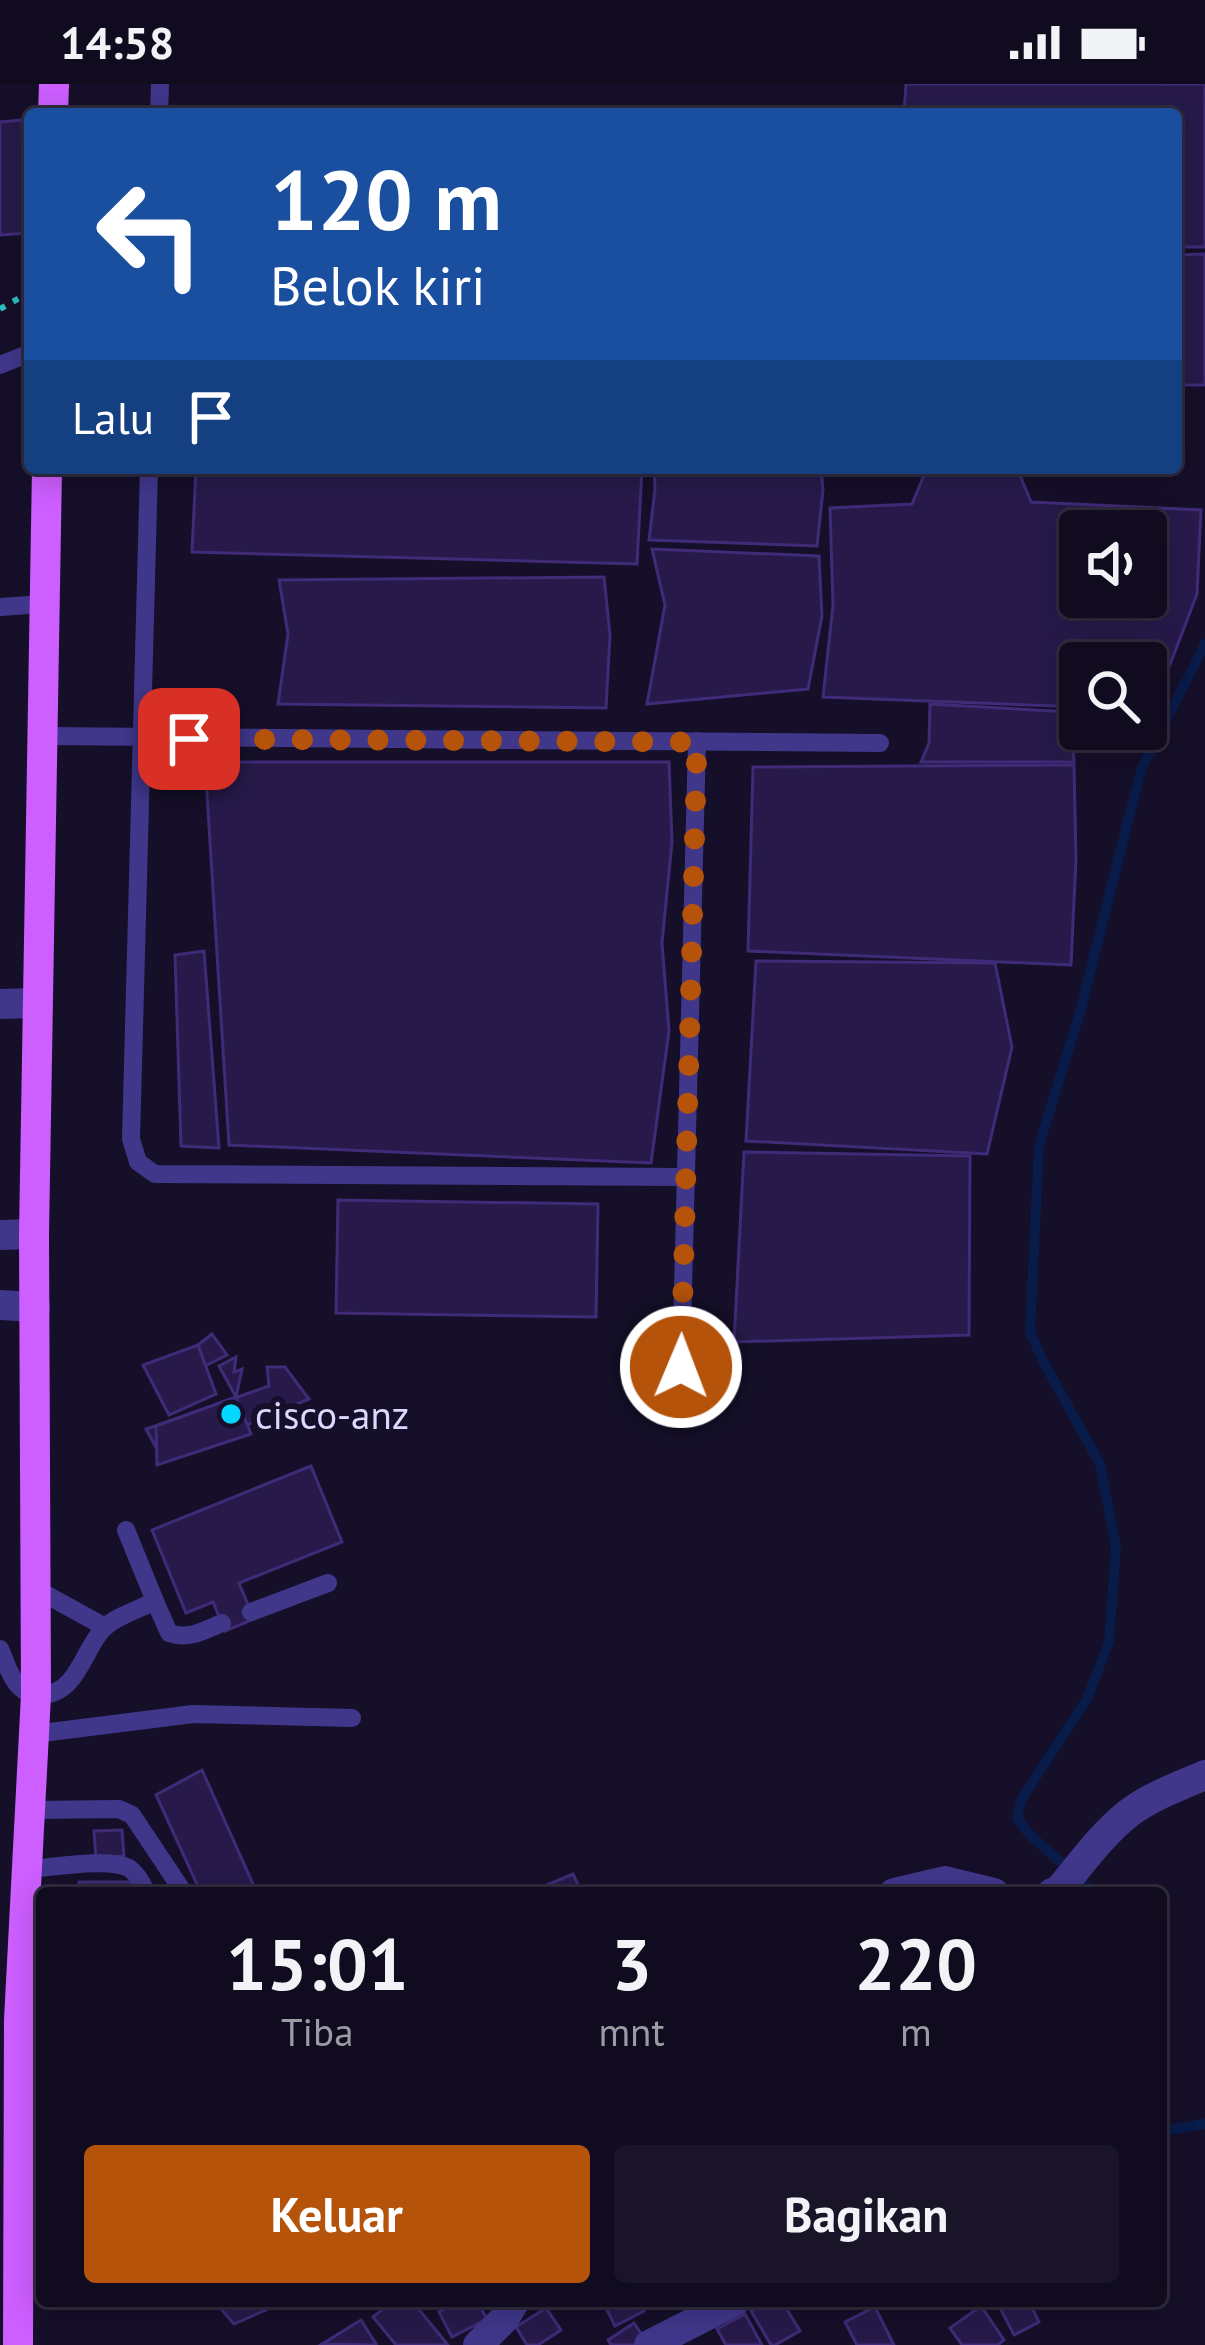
<!DOCTYPE html>
<html lang="id">
<style>
:root{--surface:#100b1f;--page:#191428;--text:#f1f3f6;--muted:#9c9ba4;--line:#302b3d;--accent:#b45309}
body{margin:0;font-family:"PT Sans",sans-serif;background:var(--page);color:var(--text);height:100vh;display:flex;flex-direction:column;font-size:45px;white-space:nowrap}
*{box-sizing:border-box;margin:0}
p{font-size:39px;color:var(--muted)}
.icon{flex:none;width:66px;height:66px;fill:none;stroke:currentColor;stroke-width:2;stroke-linecap:round;stroke-linejoin:round}
.map{position:relative;flex:1;overflow:hidden}
.side{position:absolute;left:36px;top:1803px;width:1131px;height:420px;display:flex;flex-direction:column;background:var(--surface);border-radius:12px;box-shadow:0 6px 30px #0003,0 0 0 3px var(--line)}
.side>*{flex:none}
.hud{position:absolute;left:24px;top:24px;width:1158px;height:366px;border-radius:12px;box-shadow:0 6px 30px #0003,0 0 0 3px var(--line);background:#1a4fa0;color:#fff;overflow:hidden}
.fabs{position:absolute;left:1059px;top:426px;display:grid;gap:24px}
.fabs a{display:grid;place-items:center;width:108px;height:108px;border-radius:12px;background:var(--surface);box-shadow:0 6px 30px #0003,0 0 0 3px var(--line);font-size:60px}
.pin{position:absolute;display:grid;place-items:center;width:102px;height:102px;color:#fff;margin:-51px;border-radius:24px;box-shadow:0 6px 18px #0006}
.me{position:absolute;width:132px;margin:-66px;rotate:1deg;stroke-linejoin:round;filter:drop-shadow(0 0 9px #0008)}
.turn{display:flex;align-items:center;gap:42px;height:252px;padding:0 48px;font-size:54px}
.turn .icon{width:156px;height:156px;stroke-width:2.5}
.turn b{display:block;font-size:84px;line-height:102px}
.then{display:flex;align-items:center;height:114px;padding:0 48px;background:#0003;gap:24px;font-size:45px}
.eta{display:flex;justify-content:space-evenly;align-items:center;height:204px;text-align:center}
.eta b{font-size:72px;font-weight:700;line-height:84px}
.primary-button{display:flex;gap:24px;margin-top:auto;padding:24px 48px}
.primary-button a{flex:1;height:138px;border-radius:12px;background:var(--accent);color:#fff;font-size:48px;font-weight:700;line-height:138px;text-align:center}
.primary-button a+a{background:var(--page);color:var(--text)}
.status{display:flex;justify-content:space-between;align-items:center;height:84px;padding:0 60px;background:var(--surface);direction:ltr}
.status svg{height:33px;fill:currentColor}
.map>svg:first-child{display:block}
</style>
<div class="status"><b>14:58</b><svg viewBox="0 0 49 12"><path d="M0 12V9h3v3zM5 12V6h3v6zM10 12V3h3v9zM15 12V0h3v12zM26 1h20v11H26zM47 4h2v5h-2z"/></svg></div>
<div class="map">
<svg width="1205" height="2261" viewBox="0 0 1205 2261">
<rect width="100%" height="100%" fill="#150f29"/>
<g fill="none" stroke-linecap="round" stroke-linejoin="round">
<g stroke="#081b49" stroke-width="10">
<polyline points="1095,1809 1029,1750 1017,1734 1021,1716 1087,1615 1109,1558 1116,1463 1100,1380 1043,1277 1030,1248 1039,1062 1080,928 1141,686 1205,560"/>
<polyline points="1161,2047 1205,2040"/>
</g>
</g>
<g fill="#271a4b" stroke="#3f2b78" stroke-width="3" fill-rule="evenodd">
<polygon points="906,0 1205,0 1205,163 1176,163 1176,30 904,30"/>
<polygon points="22,36 28,149 0,151 0,38"/>
<polygon points="1205,170 1205,301 1176,301 1176,171"/>
<polygon points="196,384 642,384 637,480 192,468"/>
<polygon points="654,384 821,384 823,406 817,462 649,456 655,405"/>
<path d="M 927,384 L 1017,384 L 1031,418 L 1201,426 L 1197,510 L 1153,625 L 1146,625 L 1146,579 L 1080,579 L 1080,623 L 823,613 L 833,521 L 830,424 L 912,420 ZM 1080,447 L 1146,447 L 1146,513 L 1080,513 Z"/>
<polygon points="652,465 819,472 822,532 808,605 647,620 665,521"/>
<polygon points="604,493 610,551 606,624 278,620 288,550 279,496"/>
<polygon points="930,620 1071,628 1074,678 921,678 929,659"/>
<polygon points="205,678 669,678 672,758 662,859 669,947 651,1079 229,1061"/>
<polygon points="1074,681 1076,775 1071,881 748,867 753,683"/>
<polygon points="204,867 219,1064 181,1062 175,871"/>
<polygon points="756,877 995,879 1012,963 987,1070 746,1057"/>
<polygon points="744,1068 970,1072 969,1251 734,1258"/>
<polygon points="338,1116 598,1120 596,1233 336,1229"/>
<polygon points="212,1250 227,1271 205,1282 198,1261"/>
<polygon points="198,1261 216,1310 169,1331 143,1281"/>
<polygon points="236,1273 234,1288 242,1285 236,1313 219,1282"/>
<polygon points="267,1283 285,1283 309,1315 163,1376 146,1345 269,1302"/>
<polygon points="236,1313 251,1350 157,1381 156,1342"/>
<polygon points="311,1382 342,1458 239,1499 254,1535 225,1547 213,1518 186,1529 152,1446"/>
<polygon points="202,1686 257,1809 201,1809 156,1711"/>
<polygon points="122,1746 124,1772 96,1774 94,1747"/>
<polygon points="573,1790 582,1809 528,1809"/>
<rect x="79" y="1798" width="52" height="11"/>
<polygon points="214,2217 284,2217 284,2218 234,2240"/>
<polygon points="393,2217 412,2217 448,2261 396,2261 373,2233"/>
<polygon points="460,2217 477,2217 487,2235 452,2253 439,2228"/>
<polygon points="615,2217 639,2217 644,2227 615,2242 605,2222"/>
<polygon points="770,2217 782,2217 800,2247 775,2261 771,2261 751,2227"/>
<polygon points="999,2217 1029,2217 1039,2238 1014,2251 997,2218"/>
<polygon points="981,2222 1004,2256 998,2261 962,2261 950,2244"/>
<polygon points="875,2223 894,2261 857,2261 845,2238"/>
<polygon points="546,2224 561,2246 538,2261 527,2261 516,2243"/>
<polygon points="745,2230 762,2261 726,2261 717,2245"/>
<polygon points="361,2236 376,2260 374,2261 322,2260"/>
<polygon points="634,2239 646,2257 639,2261 611,2261 608,2256"/>
</g>
<g fill="none" stroke-linecap="round" stroke-linejoin="round">
<polyline stroke="#29c1c1" stroke-width="6" stroke-dasharray="6 9" stroke-linecap="butt" points="0,225 30,208"/>
<g stroke="#40378b" stroke-width="18">
<polyline points="159,30 160,0"/>
<polyline points="0,281 30,269"/>
<polyline points="149,384 131,1055 138,1078 155,1090 686,1093"/>
<polyline points="0,523 44,520"/>
<polyline points="42,652 880,659"/>
<polyline points="681,1283 697,657"/>
<polyline points="126,1446 155,1517"/>
<polyline points="36,1505 105,1543"/>
<polyline points="251,1528 328,1499"/>
<path d="M 0,1565 C 9,1585 14,1611 41,1611 C 78,1610 83,1565 104,1544 C 116,1532 140,1525 155,1517 L 169,1549 C 189,1556 203,1547 222,1539"/>
<polyline points="34,1650 193,1630 352,1634"/>
<polyline points="30,1726 119,1725 132,1731 184,1809"/>
<path d="M 27,1785 C 52,1784 108,1773 129,1784 C 138,1790 142,1800 147,1809"/>
</g>
<g stroke="#40378b" stroke-width="30">
<polyline points="0,920 37,919"/>
<polyline points="0,1151 34,1150"/>
<polyline points="0,1221 35,1223"/>
<polyline points="894,1809 945,1797 994,1809"/>
<path d="M 1052,1809 L 1059,1806 C 1081,1780 1102,1750 1129,1729 C 1152,1712 1179,1702 1205,1691"/>
<polyline points="478,2261 504,2235 515,2217"/>
<polyline points="649,2261 735,2217"/>
</g>
<g stroke="#cd5eff" stroke-width="30">
<polyline points="53,30 54,0"/>
<polyline points="18,2261 19,1936 36,1611 34,1150 47,384"/>
</g>
</g>
<g fill="none" stroke-linecap="round" stroke-linejoin="round">
<polyline stroke="#b45309" stroke-width="21" stroke-dasharray="0 37.8" points="189,655 697,658 681,1283"/>
</g>
<circle fill="#03d6ff" stroke="#150f29" stroke-width="4.5" cx="231" cy="1330" r="12"/>
<g text-anchor="middle" dominant-baseline="central" stroke-width="12" stroke-linejoin="round" paint-order="stroke">
<g font-size="39" fill="#ded7ff" stroke="#150f29" text-anchor="start">
<text x="255" y="1330">cisco-anz</text>
</g>
</g>
</svg>
<div class="fabs">
<a><svg class="icon" aria-label="sound" viewBox="0 0 24 24"><path d="M4 9h4l5-4v14l-5-4H4zM17 9q2 3 0 6"/></svg></a>
<a><svg class="icon" aria-label="search" viewBox="0 0 24 24"><circle cx="10" cy="10" r="6"/><path d="M15 15l6 6"/></svg></a>
</div>
<div class="pin" style="left:189px;top:655px;background:#d93025"><svg class="icon" aria-label="arrive" viewBox="0 0 24 24"><path d="M6 21V4h12l-3 4 3 4H6"/></svg></div>
<svg class="me" style="left:681px;top:1283px" viewBox="-20 -20 40 40"><circle r="17" fill="#b45309" stroke="#fff" stroke-width="3"/><path d="M0-11L8 9 0 5-8 9z" fill="#fff"/></svg>
<div class="hud">
<div class="turn"><svg class="icon" aria-label="left" viewBox="0 0 24 24"><path d="M17 20v-9H6M10 6l-5 5 5 5"/></svg><div><b>120 m</b>Belok kiri</div></div>
<div class="then">Lalu<svg class="icon" aria-label="arrive" viewBox="0 0 24 24"><path d="M6 21V4h12l-3 4 3 4H6"/></svg></div>
</div>
<section class="side">
<div class="eta">
<div><b>15:01</b><p>Tiba</p></div>
<div><b>3</b><p>mnt</p></div>
<div><b>220</b><p>m</p></div>
</div>
<div class="primary-button"><a>Keluar</a><a>Bagikan</a></div>
</section>
</div>
